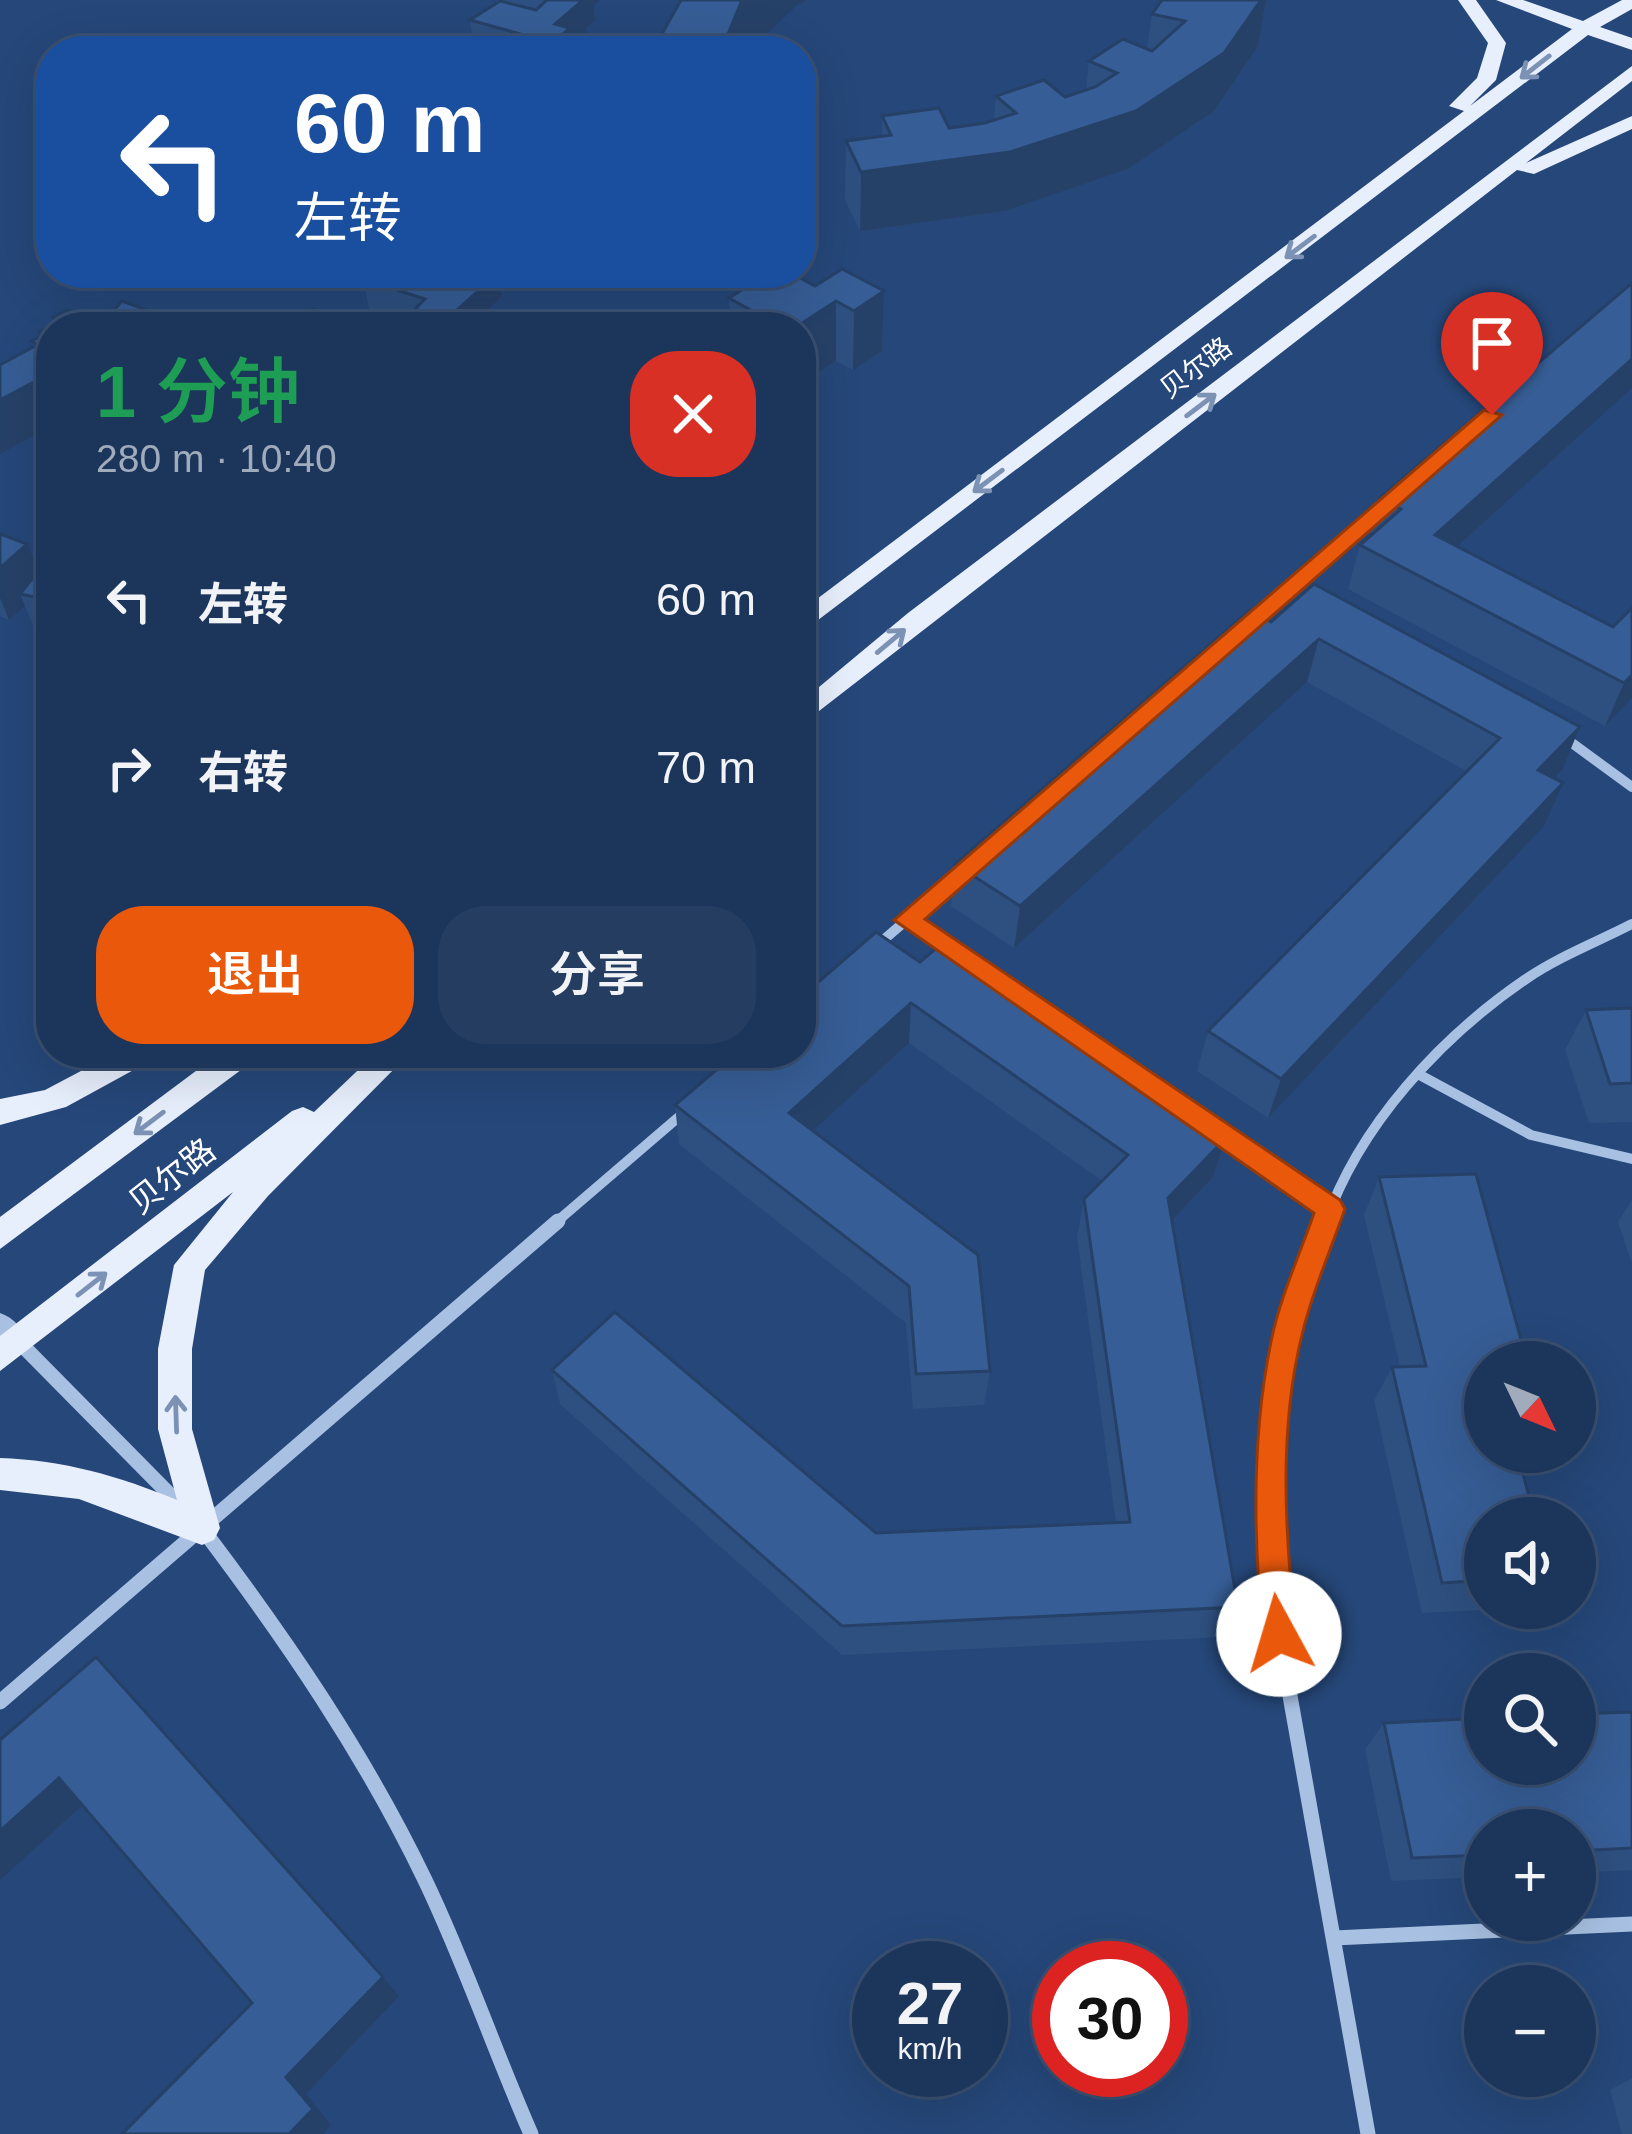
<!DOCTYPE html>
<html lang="zh">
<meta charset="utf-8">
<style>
:root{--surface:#1c355b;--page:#253d61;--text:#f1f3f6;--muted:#a0abbb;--line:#3a5071;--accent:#ea580c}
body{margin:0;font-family:Helvetica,"Noto Sans SC",sans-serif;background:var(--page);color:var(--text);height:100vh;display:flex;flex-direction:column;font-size:45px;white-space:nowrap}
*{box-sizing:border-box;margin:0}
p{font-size:39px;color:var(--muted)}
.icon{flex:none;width:66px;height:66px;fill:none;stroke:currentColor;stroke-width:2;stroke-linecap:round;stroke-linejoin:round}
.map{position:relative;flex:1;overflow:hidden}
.details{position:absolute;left:36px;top:312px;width:780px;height:756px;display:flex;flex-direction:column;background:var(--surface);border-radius:48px;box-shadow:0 12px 48px #0002,0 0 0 3px var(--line)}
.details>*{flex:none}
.top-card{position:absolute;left:36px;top:36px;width:780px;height:252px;border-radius:48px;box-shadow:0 12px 48px #0002,0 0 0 3px var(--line);background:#1a4fa0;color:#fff;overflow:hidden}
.needle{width:78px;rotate:133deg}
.tools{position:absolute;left:1464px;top:1341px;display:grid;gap:24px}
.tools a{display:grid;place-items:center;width:132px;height:132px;border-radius:50%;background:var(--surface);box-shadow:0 12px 48px #0002,0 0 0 3px var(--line);font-size:60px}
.speed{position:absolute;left:852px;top:1941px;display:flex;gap:24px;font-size:60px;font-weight:700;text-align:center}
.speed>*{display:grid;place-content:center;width:156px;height:156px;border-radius:50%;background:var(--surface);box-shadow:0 12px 48px #0002,0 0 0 3px var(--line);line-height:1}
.speed small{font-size:30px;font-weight:400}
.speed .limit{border:18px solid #d22;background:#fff;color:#111}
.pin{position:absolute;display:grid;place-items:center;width:102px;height:102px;color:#fff;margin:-123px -51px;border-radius:50% 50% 50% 0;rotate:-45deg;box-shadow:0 0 12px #0007}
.pin .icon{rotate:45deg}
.me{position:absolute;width:132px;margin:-66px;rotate:354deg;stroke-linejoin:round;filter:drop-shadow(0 0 9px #0008)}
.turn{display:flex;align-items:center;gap:42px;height:252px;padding:0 60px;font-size:54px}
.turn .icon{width:156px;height:156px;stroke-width:2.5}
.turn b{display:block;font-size:84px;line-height:102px}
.round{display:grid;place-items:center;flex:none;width:126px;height:126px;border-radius:48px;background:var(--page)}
.overview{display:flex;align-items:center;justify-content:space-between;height:204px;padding:0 60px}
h1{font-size:72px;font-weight:600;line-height:90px;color:#1e9e55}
.primary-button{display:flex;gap:24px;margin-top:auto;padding:24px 60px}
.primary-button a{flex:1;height:138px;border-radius:48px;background:var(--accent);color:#fff;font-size:48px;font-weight:600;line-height:138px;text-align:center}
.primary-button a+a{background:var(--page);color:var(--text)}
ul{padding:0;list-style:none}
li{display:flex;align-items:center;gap:36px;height:168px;padding:0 60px}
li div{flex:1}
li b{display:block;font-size:45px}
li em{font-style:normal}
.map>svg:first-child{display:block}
</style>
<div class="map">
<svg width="1632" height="2134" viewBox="0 0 1632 2134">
<rect width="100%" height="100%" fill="#254779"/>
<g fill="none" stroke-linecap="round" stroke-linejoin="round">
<polyline stroke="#a8c1e3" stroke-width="9" points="1358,530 1384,507"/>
<g stroke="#a8c1e3" stroke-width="10">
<polyline points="1250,624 1361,527"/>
<polyline points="1561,735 1632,787"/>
<polyline points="907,920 1330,1209"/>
<polyline points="873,949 962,872"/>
<polyline points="1418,1074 1531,1135 1632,1159"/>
<polyline points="554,1224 688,1109"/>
<path d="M 1325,1224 C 1359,1125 1441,1037 1526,979 C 1558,957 1597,942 1632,924"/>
</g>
<g stroke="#a8c1e3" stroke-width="15">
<polyline points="1326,1221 1296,1310 1278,1413 1272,1522 1279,1634 1368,2134"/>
<polyline points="19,1342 182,1507"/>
<path d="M 204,1531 C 287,1641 365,1755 425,1880 C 465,1963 494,2050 531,2134"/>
<polyline points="0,1702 558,1221"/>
<polyline points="1334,1938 1632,1924"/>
</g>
<path fill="#a8c1e3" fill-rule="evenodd" d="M 0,1313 C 13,1317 24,1330 30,1342 L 26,1349 L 18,1352 L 0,1339 Z"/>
<g fill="#e7eefc" fill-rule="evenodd">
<polygon points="1458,0 1476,0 1506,43 1496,80 1470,106 1572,29 1496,0 1523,0 1583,21 1622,0 1632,0 1632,9 1600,27 1632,38 1632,50 1588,35 801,633 801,611 1464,111 1449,106 1477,78 1488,43"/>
<polygon points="1632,66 1632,81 1526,163 1632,116 1632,129 1534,174 1517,170 801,725 801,702 908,613"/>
<polygon points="115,1053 154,1053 150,1061 66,1107 0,1125 0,1099 45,1090"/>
<polygon points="220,1053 257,1053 253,1061 0,1249 0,1217"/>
<path d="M 376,1053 L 410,1053 L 268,1196 L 205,1270 L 192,1349 L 192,1429 L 220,1528 L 214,1540 L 202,1545 L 79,1499 L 0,1490 L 0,1458 C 63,1460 119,1476 177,1500 L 158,1429 L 158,1349 L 174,1265 L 233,1192 L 0,1371 L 0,1336 L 292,1111 L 303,1107 L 314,1112 Z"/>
</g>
</g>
<g fill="#2e5080">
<polygon points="497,0 600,0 594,6 595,20 586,28 587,43 578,51 474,51 470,20 497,3"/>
<polygon points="1162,0 1266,0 1258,46 1214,111 1128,169 1005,211 860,231 845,200 846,141 882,136 882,116 949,128 994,120 996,96 1065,97 1086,90 1089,61 1147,49 1152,14"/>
<polygon points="363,279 500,279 502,296 483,315 485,327 385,327 372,323"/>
<polygon points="1632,283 1632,388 1457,546 1613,627 1632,698 1605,726 1348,589 1360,545 1370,537 1380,498"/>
<polygon points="815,286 884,291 882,351 853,370 836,361 810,377 810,398 801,404 801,327 730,327 729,298"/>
<polygon points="0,534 38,571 51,555 51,654 45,653 25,606 9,620 0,616"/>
<polygon points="1314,584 1562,770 1553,778 1544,826 1268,1118 1197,1071 1208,1031 1466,771 1307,682 1014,948 951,906 955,864 1271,622"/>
<polygon points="920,962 1225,1139 1213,1177 1171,1221 1238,1607 1224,1637 842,1655 560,1404 552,1370 876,1533 1116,1523 1077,1237 1084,1199 1102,1181 909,1043 813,1131 990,1371 984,1405 913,1409 906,1323 679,1144 675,1105"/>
<polygon points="1632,1008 1632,1122 1589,1123 1565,1050 1586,1010"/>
<polygon points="1379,1177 1485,1362 1485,1608 1520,1608 1422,1613 1374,1401 1392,1367 1400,1366 1364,1215"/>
<polygon points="1632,1200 1632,1264 1618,1222"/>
<polygon points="1632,1712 1632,1870 1575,1873 1575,1830 1485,1830 1485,1877 1391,1881 1365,1749 1384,1723"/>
<polygon points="1632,2078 1632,2134 1622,2134 1610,2090"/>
</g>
<g fill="#264168">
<polygon points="569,0 600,0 594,6 595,20 586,28 587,43 578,51 544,51 555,24"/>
<polygon points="742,0 807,0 797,5 749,51 721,51"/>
<polygon points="1261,0 1266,0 1258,46 1214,111 1128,169 1005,211 860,231 861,172 1010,152"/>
<polygon points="474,273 506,273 500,279 502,296 483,315 485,327 448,327 447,319 462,284"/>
<polygon points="884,291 882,351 853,370 854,311"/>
<polygon points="836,301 836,361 810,377 810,398 801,404 801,327 796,327"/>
<polygon points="1632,359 1632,388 1421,579 1435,535"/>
<polygon points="51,373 51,426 0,454 0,400"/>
<polygon points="27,544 45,587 20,594 25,606 9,620 0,598 0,568"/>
<polygon points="1319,639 1307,682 1014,948 1020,906"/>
<polygon points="1632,675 1632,698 1605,726 1624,683"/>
<polygon points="1580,727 1562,770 1520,813 1538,770"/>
<polygon points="1563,783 1544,826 1268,1118 1281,1079"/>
<polygon points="911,1003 909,1043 790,1152 789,1113"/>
<polygon points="1225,1139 1213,1177 1157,1236 1168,1198"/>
<polygon points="59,1778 85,1803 0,1880 0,1831"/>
<polygon points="383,1977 399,1996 306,2094 331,2125 323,2134 289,2134 286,2077"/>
</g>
<g fill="#365d95" stroke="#264168" stroke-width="3">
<polygon points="547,0 583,0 555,24 570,28 544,50 515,43 524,35 470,20 500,1 536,10"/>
<polygon points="681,0 742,0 721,51 658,51 663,32"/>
<polygon points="1162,0 1261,0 1224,53 1136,111 1010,152 861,172 846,141 891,135 882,116 939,108 949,128 985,123 1016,113 996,96 1044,80 1065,97 1095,87 1117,73 1089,61 1123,39 1152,51 1185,21 1152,14"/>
<polygon points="842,269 884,291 854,311 836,301 796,327 750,327 765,318 729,298 769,273 791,273 815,286"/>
<polygon points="370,273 474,273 462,284 479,290 447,319 415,309 425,299 363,279"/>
<polygon points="1632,283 1632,359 1435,535 1613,627 1632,608 1632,675 1624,683 1360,545 1401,509 1380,498"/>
<polygon points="122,301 155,313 151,317 164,319 160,325 174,327 51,327 51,373 0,400 0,365 37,345 32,341 43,335 39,332 60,321 53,317 68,310 84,320 109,316"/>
<polygon points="314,309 344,327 282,327"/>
<polygon points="801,333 810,338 801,344"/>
<polygon points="0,534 27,544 0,568"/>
<polygon points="51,555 51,600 20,594"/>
<polygon points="1314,584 1580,727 1538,770 1563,783 1281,1079 1208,1031 1500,738 1319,639 1020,906 955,864 1250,610 1271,622"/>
<polygon points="876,932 920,962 940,945 1225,1139 1168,1198 1238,1607 842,1626 552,1370 615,1312 876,1533 1130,1522 1084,1199 1128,1155 911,1003 789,1113 978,1255 990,1371 916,1374 909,1286 675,1105 736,1053 801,1053 801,997"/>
<polygon points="1632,1008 1632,1083 1610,1084 1586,1010"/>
<polygon points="1476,1174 1527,1362 1485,1362 1485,1452 1517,1452 1535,1518 1485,1518 1485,1580 1442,1583 1392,1367 1426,1366 1379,1177"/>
<polygon points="96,1657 383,1977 286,2077 313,2109 289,2134 122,2134 252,2003 59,1778 0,1831 0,1740"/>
<polygon points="1632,1712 1632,1848 1575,1851 1575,1830 1485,1830 1485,1855 1412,1858 1384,1723 1485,1718 1485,1764 1575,1764 1575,1714"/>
</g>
<defs><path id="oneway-shaft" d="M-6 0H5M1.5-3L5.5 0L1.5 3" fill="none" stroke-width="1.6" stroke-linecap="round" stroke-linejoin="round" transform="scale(3)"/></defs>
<g stroke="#7c92b4">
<use href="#oneway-shaft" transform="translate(1535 67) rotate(142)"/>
<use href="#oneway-shaft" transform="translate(1300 247) rotate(143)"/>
<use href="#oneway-shaft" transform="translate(1201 405) rotate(-37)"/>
<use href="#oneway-shaft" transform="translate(988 481) rotate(143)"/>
<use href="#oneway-shaft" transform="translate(891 641) rotate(-40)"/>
<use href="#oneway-shaft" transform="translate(149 1123) rotate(143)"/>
<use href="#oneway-shaft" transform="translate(92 1284) rotate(-38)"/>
<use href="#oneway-shaft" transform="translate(176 1414) rotate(-92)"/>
</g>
<path fill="#ea580c" stroke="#983908" stroke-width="3" d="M 1484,410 L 1502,415 L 925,919 L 1340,1200 L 1345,1209 C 1331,1249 1313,1290 1303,1331 C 1278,1427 1285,1536 1296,1634 L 1291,1645 L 1279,1650 L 1268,1645 L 1263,1634 C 1253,1536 1251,1434 1272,1337 C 1281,1295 1300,1254 1314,1213 L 894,920 Z"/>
<g text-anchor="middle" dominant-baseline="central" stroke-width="12" stroke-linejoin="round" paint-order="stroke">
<g font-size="27" fill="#fff" stroke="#254779">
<text transform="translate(1196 368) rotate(-37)">贝尔路</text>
</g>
<g font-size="33" fill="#fff" stroke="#254779">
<text transform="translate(172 1176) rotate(-38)">贝尔路</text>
</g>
</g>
</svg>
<div class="tools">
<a><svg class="needle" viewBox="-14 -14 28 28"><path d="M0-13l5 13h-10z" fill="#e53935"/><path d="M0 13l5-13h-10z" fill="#a0abbb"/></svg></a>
<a><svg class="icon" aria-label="sound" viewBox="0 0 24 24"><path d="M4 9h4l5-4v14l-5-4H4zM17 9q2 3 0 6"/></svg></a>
<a><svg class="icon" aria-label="search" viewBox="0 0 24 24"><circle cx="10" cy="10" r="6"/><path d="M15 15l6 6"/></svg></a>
<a>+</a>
<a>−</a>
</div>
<div class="speed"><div>27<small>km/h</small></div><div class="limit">30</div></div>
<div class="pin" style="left:1492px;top:415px;background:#d93025"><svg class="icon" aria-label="arrive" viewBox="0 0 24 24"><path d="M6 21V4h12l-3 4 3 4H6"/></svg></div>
<svg class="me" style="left:1279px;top:1634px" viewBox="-20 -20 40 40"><circle r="19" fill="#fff"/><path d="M0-13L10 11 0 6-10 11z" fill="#ea580c"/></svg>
<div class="top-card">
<div class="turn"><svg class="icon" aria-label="left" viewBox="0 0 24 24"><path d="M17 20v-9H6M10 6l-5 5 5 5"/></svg><div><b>60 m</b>左转</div></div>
</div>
<section class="details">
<div class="overview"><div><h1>1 分钟</h1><p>280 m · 10:40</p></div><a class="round" style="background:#d93025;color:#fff"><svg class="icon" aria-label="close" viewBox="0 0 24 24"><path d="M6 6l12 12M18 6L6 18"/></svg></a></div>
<ul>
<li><svg class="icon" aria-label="left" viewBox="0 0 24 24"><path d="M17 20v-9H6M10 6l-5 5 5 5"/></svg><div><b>左转</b></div><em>60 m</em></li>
<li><svg class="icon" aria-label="right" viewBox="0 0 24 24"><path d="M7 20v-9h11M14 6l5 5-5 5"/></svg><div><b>右转</b></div><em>70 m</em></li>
</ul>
<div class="primary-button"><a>退出</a><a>分享</a></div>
</section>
</div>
